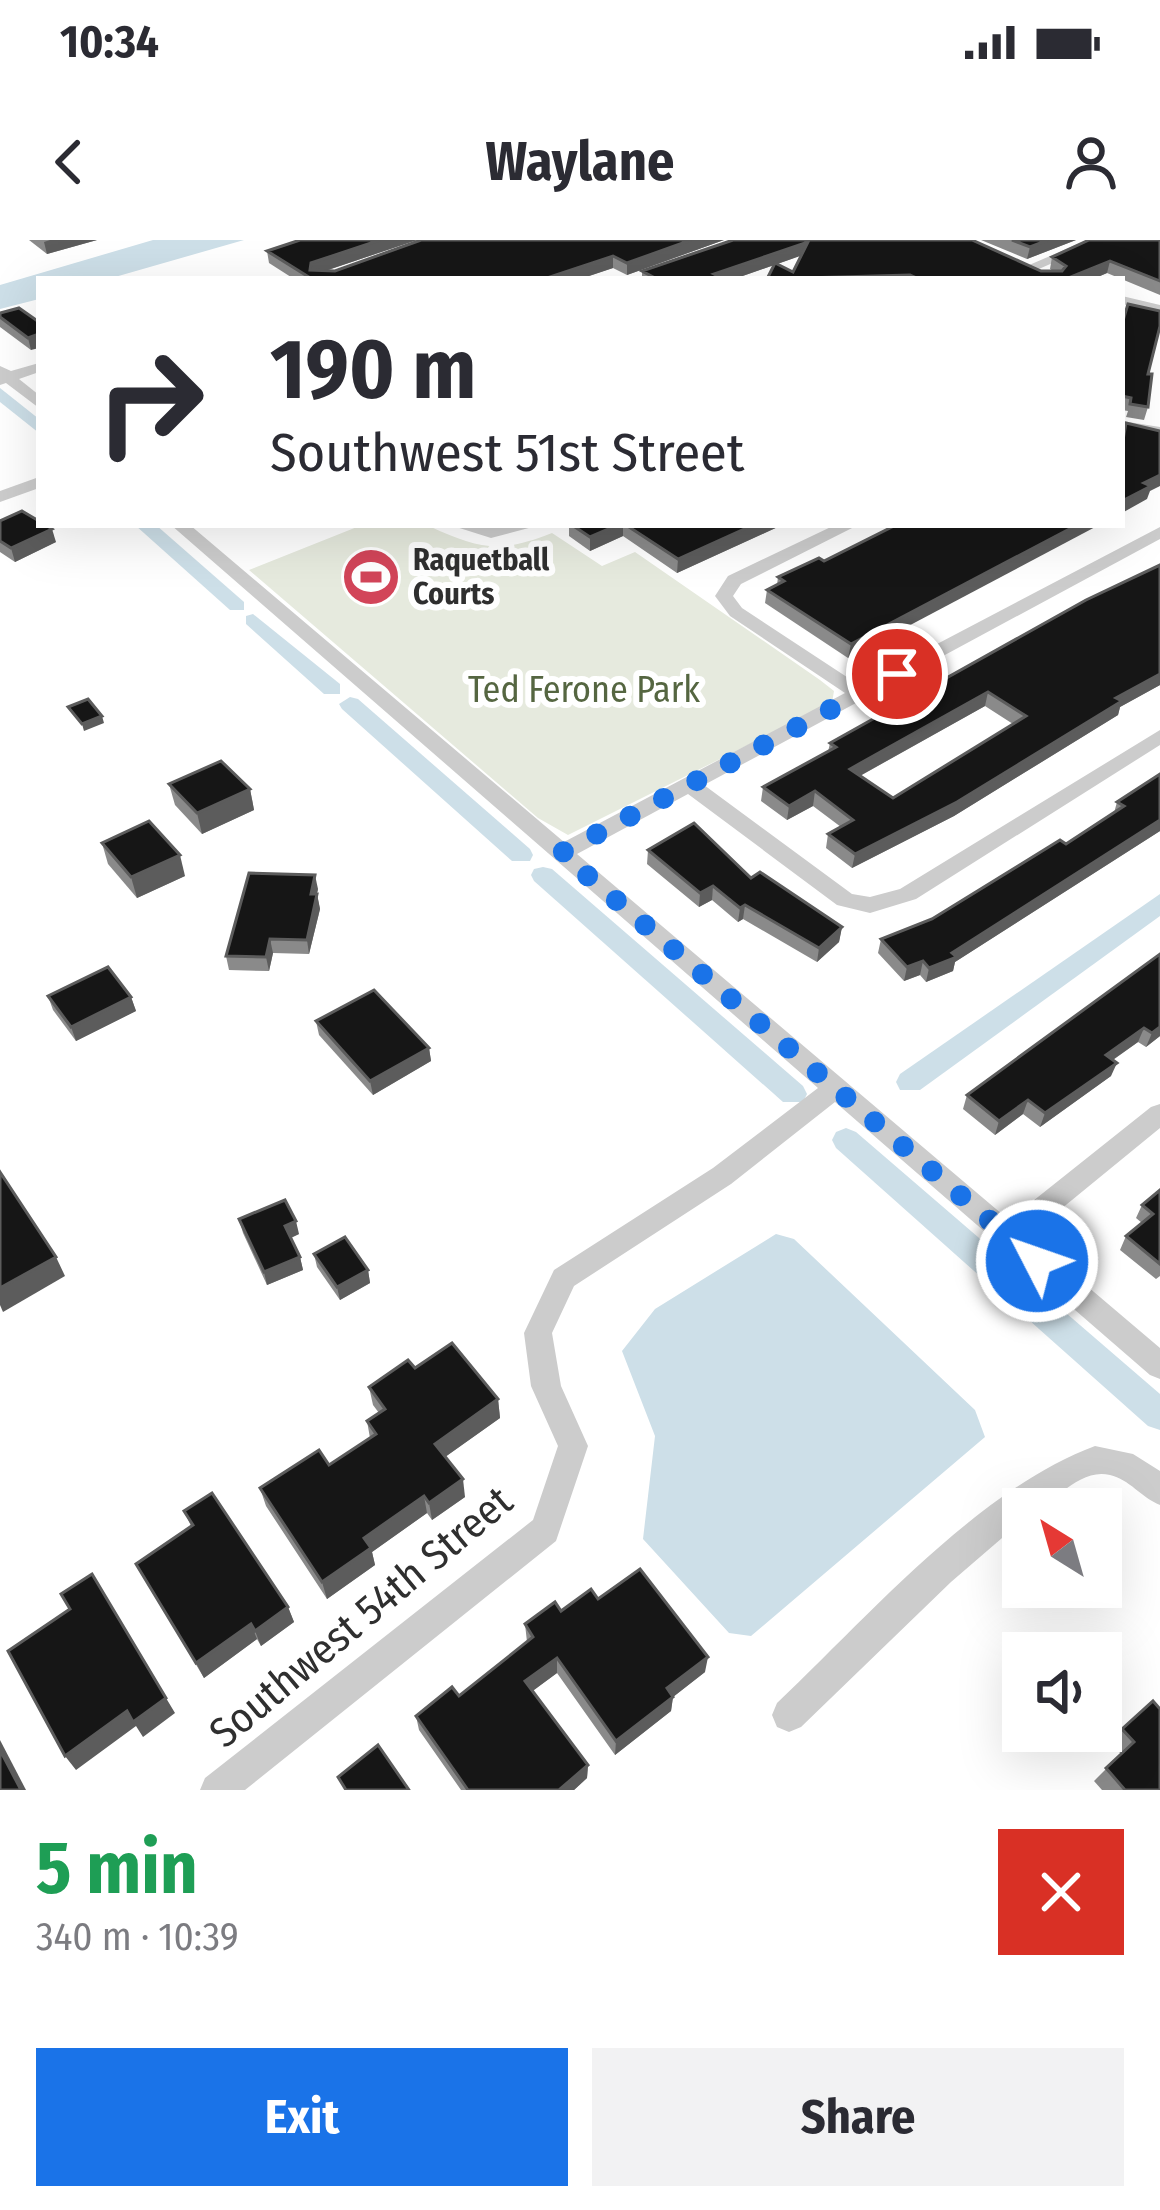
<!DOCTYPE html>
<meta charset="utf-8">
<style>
:root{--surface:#fff;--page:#f2f2f3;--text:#2b2b33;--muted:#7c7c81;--accent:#1a73e8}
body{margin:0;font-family:"Fira Sans Condensed",sans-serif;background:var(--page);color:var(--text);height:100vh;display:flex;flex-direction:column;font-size:45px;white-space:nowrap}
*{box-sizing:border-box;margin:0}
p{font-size:39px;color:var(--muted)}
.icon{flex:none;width:66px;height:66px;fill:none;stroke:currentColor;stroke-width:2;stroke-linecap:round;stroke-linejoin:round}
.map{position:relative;height:1550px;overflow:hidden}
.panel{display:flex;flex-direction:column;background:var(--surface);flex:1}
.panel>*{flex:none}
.banner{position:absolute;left:36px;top:36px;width:1089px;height:252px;border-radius:0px;box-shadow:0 12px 48px #0002;background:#fff;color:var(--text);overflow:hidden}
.needle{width:78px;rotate:323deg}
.buttons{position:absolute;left:1002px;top:1248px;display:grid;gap:24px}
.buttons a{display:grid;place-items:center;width:120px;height:120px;border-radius:0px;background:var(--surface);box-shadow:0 12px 48px #0002;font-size:60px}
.pin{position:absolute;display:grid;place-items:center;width:102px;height:102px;color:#fff;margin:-51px;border:6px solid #fff;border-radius:50%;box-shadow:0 3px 12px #0007}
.me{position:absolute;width:132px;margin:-66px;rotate:311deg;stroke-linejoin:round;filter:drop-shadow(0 0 9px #0008)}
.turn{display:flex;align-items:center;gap:42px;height:252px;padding:0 36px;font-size:54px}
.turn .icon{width:156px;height:156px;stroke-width:2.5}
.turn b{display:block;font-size:84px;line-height:102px}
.round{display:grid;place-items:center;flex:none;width:126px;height:126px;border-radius:0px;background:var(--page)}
.summary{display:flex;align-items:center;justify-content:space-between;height:204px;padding:0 36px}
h1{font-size:72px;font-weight:700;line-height:90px;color:#1e9e55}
.cta{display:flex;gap:24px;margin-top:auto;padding:24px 36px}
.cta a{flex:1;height:138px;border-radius:0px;background:var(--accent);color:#fff;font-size:48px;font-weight:700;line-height:138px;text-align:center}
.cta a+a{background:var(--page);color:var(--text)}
.status{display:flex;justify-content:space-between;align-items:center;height:84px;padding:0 60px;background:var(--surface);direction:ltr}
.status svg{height:33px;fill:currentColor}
header{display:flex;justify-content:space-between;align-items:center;height:156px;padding:0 36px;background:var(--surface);font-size:54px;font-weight:700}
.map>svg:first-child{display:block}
</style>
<div class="status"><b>10:34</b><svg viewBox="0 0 49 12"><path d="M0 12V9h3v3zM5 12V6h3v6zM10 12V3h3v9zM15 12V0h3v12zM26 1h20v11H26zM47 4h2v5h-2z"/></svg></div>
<header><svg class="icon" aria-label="back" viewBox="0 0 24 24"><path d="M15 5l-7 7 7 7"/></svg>Waylane<svg class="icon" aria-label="person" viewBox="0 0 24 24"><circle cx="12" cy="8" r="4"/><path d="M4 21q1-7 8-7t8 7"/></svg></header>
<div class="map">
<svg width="1160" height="1550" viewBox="0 0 1160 1550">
<rect width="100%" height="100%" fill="#fff"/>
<path fill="#e6eade" d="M 362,285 C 382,285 414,279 431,287 C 480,309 499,314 552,293 L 602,326 L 635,312 L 820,440 L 834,451 L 832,463 L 568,595 L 538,578 L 249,330 Z"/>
<g fill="#cddfe8">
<polygon points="153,0 244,0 108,39 39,39 39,59 0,69 0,45"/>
<polygon points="776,994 794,999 975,1170 985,1197 751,1396 729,1393 643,1299 655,1196 622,1111 655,1069"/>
</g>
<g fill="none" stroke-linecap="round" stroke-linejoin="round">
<g fill="#cddfe8" fill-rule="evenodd">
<polygon points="0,148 39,179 39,193 0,162"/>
<polygon points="135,285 156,285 244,362 244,370 230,370"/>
<polygon points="253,374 340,444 340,454 324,454 246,384 246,376"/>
<polygon points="350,457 358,459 530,609 533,615 530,621 512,621 342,469 339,464"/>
<polygon points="543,627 552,629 803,846 807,854 803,862 783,862 534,641 531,635 534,629"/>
<polygon points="1160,654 1160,676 920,850 900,850 896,842 900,834"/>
<polygon points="846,888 856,892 1160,1154 1160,1190 1148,1186 836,908 832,900 836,892"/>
</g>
<g fill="#ccc" fill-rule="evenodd">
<polygon points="1087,0 1105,0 1032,32 1020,29"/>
<polygon points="1122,56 1160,65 1160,73 1122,64"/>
<polygon points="39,123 39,132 19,139 39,155 39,168 6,143 0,145 0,126 11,131"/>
<polygon points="1122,181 1160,187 1160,197 1122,191"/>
<polygon points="39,237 39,248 0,262 0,251"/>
<polygon points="171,285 190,285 564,602 845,453 730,376 715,356 728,336 835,285 858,285 741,344 733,356 742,368 859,445 1160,287 1160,299 704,545 852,654 870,657 900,649 1160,490 1160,505 916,659 870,673 837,665 688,554 577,614 1009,980 1151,867 1160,864 1160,888 1028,996 1160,1108 1160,1139 1150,1135 835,862 731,944 574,1046 552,1093 561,1146 588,1206 556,1301 245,1550 200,1550 205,1538 533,1280 558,1206 531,1146 524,1093 554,1030 713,928 818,848"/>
<polygon points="450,285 540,285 491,298"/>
<path d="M 1095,1206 L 1133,1214 L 1160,1231 L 1160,1265 C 1142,1258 1129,1239 1110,1235 C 1076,1227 1055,1269 1023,1269 L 1023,1280 L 951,1342 L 801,1487 L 789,1492 L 777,1487 L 772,1475 L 777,1463 C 868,1377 977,1250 1095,1206 Z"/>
</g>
</g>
<g fill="#8a8a8a" fill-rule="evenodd">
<polygon points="29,0 97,0 47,14"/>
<polygon points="300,0 417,0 325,31 335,31 724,0 627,35 613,28 580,39 294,39 269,23 267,11"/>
<path d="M 733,0 L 1053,31 L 1050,29 L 1052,17 L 1160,0 L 1160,55 L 1107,33 L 1093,39 L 767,39 L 774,25 L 734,39 L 642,39 L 642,31 ZM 801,15 L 793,32 L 777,24 L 791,19 Z"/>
<polygon points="981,0 1076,0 1027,19"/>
<polygon points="0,73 39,82 31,110 0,87"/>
<polygon points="1122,84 1148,134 1148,167 1144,180 1126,177 1128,171 1122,170"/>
<polygon points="0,281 56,302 15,322 0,312"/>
<polygon points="569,285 782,285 677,333 623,296 590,311 569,296"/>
<polygon points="896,285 848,418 765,363 767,350 777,345 778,337 824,321"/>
<path d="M 1160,325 L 1160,445 L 1120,467 L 1118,475 L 954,576 L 852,628 L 826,608 L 828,594 L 841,587 L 813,566 L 787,580 L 761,561 L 763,547 L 828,512 L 830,503 ZM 985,466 L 1013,484 L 893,558 L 860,536 Z"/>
<polygon points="1160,534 1160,591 955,722 953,731 926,742 920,735 904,741 878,713 881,699 932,679 1066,604 1114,573 1117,562"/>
<polygon points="169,544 250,549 254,570 202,594 175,565"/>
<polygon points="102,603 185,636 137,658 108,624"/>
<polygon points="648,610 751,638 842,687 839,702 817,722 743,679 738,682 712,660 699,667 647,624"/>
<polygon points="318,649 317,654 320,669 309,714 273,713 269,731 229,730 226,716"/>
<polygon points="1160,714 1160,796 1146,807 1138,802 1113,820 1111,836 1040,887 1023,874 995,895 963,869 967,855"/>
<polygon points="48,756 131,757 136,771 76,801 53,770"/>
<polygon points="316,781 429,808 431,821 373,855 319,795"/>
<polygon points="1160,950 1160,1036 1156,1039 1120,1010 1126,996 1142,983 1136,978 1142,965"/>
<polygon points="239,979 299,994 291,998 300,1017 303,1030 267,1045 243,993"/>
<polygon points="314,1014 368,1030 370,1043 340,1060 317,1027"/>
<polygon points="415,1128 498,1159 500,1178 445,1217 465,1257 432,1280 427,1273 372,1312 375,1325 327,1359 266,1266 260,1248 329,1225 370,1198 367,1181 379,1173 373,1165 369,1147"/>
<polygon points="184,1271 288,1367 294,1382 261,1406 257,1399 204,1438 136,1324 191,1286"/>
<polygon points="598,1359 705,1432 673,1457 671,1471 615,1515 557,1433 532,1451 588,1525 587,1538 574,1550 461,1550 419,1490 416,1476 459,1456 527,1402 525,1384"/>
<polygon points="1160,1469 1160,1550 1102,1550 1094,1541 1121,1514 1111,1503 1122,1489"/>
</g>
<g fill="#5c5c5c">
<polygon points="50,0 97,0 47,14 44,2"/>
<polygon points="380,0 417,0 313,35 310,30 311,23"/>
<polygon points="691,0 724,0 627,35 627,23"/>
<polygon points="1048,0 1076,0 1027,19 1030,7"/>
<polygon points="808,2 806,14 734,39 713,39 714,34"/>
<polygon points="613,16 613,28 580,39 544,39"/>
<polygon points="1110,21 1107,33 1093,39 1066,39"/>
<polygon points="39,94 39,108 31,110 28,98"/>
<polygon points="1160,235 1160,246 1150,251 1147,259 1122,273 1122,261 1144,243"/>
<polygon points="618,285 623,285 623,296 590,311 590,297"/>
<polygon points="753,285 782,285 677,333 678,319"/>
<polygon points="1077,285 1099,285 848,418 851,404"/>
<polygon points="52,289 56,302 15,322 11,308"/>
<polygon points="1160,434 1160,445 1120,467 1118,475 954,576 852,628 855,614 1116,458"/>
<polygon points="988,452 985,466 847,543 850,529"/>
<polygon points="102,476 104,483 84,491 82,484"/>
<polygon points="250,549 254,570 202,594 197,573"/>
<polygon points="815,551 813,566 787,580 789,566"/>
<polygon points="1160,572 1160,591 955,722 953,731 926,742 929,728"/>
<polygon points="180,615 185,636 137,658 131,637"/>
<polygon points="315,635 318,649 313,668 311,654"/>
<polygon points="713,646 712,660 699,667 700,653"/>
<polygon points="317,654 320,669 309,714 307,700"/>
<polygon points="745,665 743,679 738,682 740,668"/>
<polygon points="842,687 839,702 817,722 819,708"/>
<polygon points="270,699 273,713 269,731 266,717"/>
<polygon points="923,721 920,735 904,741 907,727"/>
<polygon points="131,757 136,771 76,801 71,787"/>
<polygon points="1160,787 1160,796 1146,807 1152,793"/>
<polygon points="1144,788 1138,802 1101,828 1106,815"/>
<polygon points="429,808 431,821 373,855 370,841"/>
<polygon points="1117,823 1111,836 1040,887 1045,873"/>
<polygon points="1028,860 1023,874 995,895 999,881"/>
<polygon points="296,981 299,994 288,999 285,986"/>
<polygon points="56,1017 65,1036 3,1072 0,1065 0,1048"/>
<polygon points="300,1017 303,1030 267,1045 264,1032"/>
<polygon points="368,1030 370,1043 340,1060 337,1047"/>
<polygon points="498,1159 500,1178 438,1222 435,1204"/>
<polygon points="463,1239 465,1257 432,1280 429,1263"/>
<polygon points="424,1256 427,1273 372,1312 375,1325 327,1359 322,1342 364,1298"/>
<polygon points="288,1367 294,1382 261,1406 255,1391"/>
<polygon points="251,1384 257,1399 204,1438 196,1423"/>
<polygon points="708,1417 705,1432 673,1457 671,1471 615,1515 616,1501 667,1448"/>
<polygon points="557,1418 557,1433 526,1456 525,1441"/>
<polygon points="166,1458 175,1473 143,1497 136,1486 76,1530 65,1516 127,1471"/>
<polygon points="0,1500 26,1550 21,1550 0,1510"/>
<polygon points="588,1525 587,1538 574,1550 559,1550"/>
</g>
<g fill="#161616" stroke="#5c5c5c" stroke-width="3" fill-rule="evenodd">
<polygon points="300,0 380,0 311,23 310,30 335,31 421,0 691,0 627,23 613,16 544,39 312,39 267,11"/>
<polygon points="733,0 972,0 1041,31 1062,31 1066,26 1052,17 1089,0 1160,0 1160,41 1110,21 1066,39 919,39 910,35 767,39 775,23 793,32 808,2 714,34 724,39 657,39 642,31"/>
<polygon points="1012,0 1048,0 1030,7"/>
<polygon points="1128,64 1160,71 1160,86 1148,134 1152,134 1148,167 1130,164 1131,158 1122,156 1122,84"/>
<polygon points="19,68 39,82 39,94 28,98 0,77 0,73"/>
<polygon points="1126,183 1160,191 1160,235 1144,243 1151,246 1122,261 1122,206"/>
<polygon points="22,271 39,281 39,285 46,285 52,289 11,308 0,301 0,281"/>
<polygon points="572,285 618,285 590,297"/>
<polygon points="626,285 753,285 678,319"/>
<polygon points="896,285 1077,285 851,404 767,350 784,341 778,337 819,318 824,321"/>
<path d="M 1160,325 L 1160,434 L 1116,458 L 1122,461 L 957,562 L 855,614 L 828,594 L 853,580 L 815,551 L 789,566 L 763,547 L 836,507 L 830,503 L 1086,360 ZM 988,452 L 1026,476 L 893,558 L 850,529 Z"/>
<polygon points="88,459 102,476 82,484 68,467"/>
<polygon points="221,521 250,549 197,573 169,544"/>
<polygon points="1160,534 1160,580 952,713 957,717 929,728 923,721 907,727 881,699 932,679 1060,600 1066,604 1124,566 1117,562"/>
<polygon points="149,581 180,615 131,637 102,603"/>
<polygon points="694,583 751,638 760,632 842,687 819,708 745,665 740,668 713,646 700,653 648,610"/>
<polygon points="249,633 315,635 311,654 317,654 307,700 270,699 266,717 226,716"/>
<polygon points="1160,714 1160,787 1152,793 1144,788 1106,815 1117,823 1045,873 1028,860 999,881 967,855"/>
<polygon points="108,727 131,757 71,787 48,756"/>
<polygon points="374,750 429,808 370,841 316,781"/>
<polygon points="0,932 56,1017 0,1048"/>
<polygon points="1160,950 1160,1024 1126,996 1153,974 1142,965"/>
<polygon points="285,960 296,981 285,986 300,1017 264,1032 239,979"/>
<polygon points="345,997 368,1030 337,1047 314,1014"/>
<polygon points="452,1103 498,1159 435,1204 463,1239 429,1263 424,1256 364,1298 371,1308 322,1342 260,1248 319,1210 329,1225 376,1194 367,1181 385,1169 369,1147 408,1120 415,1128"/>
<polygon points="212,1253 288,1367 255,1391 251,1384 196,1423 136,1324 193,1285 184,1271"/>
<polygon points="640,1329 708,1417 667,1448 673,1457 616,1501 557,1418 525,1441 588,1525 559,1550 468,1550 416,1476 452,1447 459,1456 533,1397 525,1384 555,1362 561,1371 591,1349 598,1359"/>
<polygon points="92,1334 166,1458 133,1482 127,1471 65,1516 8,1411 70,1369 61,1354"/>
<polygon points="1153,1461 1160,1469 1160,1550 1125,1550 1106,1528 1134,1502 1122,1489"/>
<polygon points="378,1505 409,1550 346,1550 338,1537"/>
<polygon points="0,1510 21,1550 0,1550"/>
</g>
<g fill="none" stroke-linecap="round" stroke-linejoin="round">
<polyline stroke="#1a73e8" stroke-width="21" stroke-dasharray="0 37.8" points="897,434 561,613 1037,1021"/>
</g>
<defs>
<g id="stadium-disc" transform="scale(3)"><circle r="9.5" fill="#d24559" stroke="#fff"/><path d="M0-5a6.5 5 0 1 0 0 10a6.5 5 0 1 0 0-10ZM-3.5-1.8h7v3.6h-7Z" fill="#fff"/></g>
</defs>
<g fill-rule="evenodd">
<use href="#stadium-disc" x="371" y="337"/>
</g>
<g text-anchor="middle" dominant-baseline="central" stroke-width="12" stroke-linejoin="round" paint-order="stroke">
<g font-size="30" font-weight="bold" fill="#2f2f2f" stroke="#fff" text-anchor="start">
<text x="413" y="320">Raquetball<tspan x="413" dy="34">Courts</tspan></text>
</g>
<g font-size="36" fill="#556641" stroke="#fff">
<text x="584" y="450">Ted Ferone Park</text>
</g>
<g font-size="42" fill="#2f2f2f" stroke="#fff">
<text transform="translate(361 1377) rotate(-40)">Southwest 54th Street</text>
</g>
</g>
</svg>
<div class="buttons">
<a><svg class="needle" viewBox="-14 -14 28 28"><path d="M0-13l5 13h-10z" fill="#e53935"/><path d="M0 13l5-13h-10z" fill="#7c7c81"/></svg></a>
<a><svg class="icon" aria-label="sound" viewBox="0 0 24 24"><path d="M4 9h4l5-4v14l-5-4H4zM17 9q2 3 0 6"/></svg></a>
</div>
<div class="pin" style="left:897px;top:434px;background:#d93025"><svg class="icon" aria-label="arrive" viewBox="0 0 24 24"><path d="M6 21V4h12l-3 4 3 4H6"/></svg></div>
<svg class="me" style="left:1037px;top:1021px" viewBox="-20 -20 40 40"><circle r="17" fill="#1a73e8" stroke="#fff" stroke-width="3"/><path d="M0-11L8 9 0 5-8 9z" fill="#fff"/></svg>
<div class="banner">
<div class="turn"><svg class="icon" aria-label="right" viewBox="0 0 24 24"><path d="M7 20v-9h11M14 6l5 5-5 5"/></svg><div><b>190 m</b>Southwest 51st Street</div></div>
</div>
</div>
<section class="panel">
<div class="summary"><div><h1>5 min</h1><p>340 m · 10:39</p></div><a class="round" style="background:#d93025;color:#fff"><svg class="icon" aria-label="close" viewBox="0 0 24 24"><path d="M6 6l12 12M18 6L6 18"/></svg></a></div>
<div class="cta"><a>Exit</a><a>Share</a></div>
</section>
